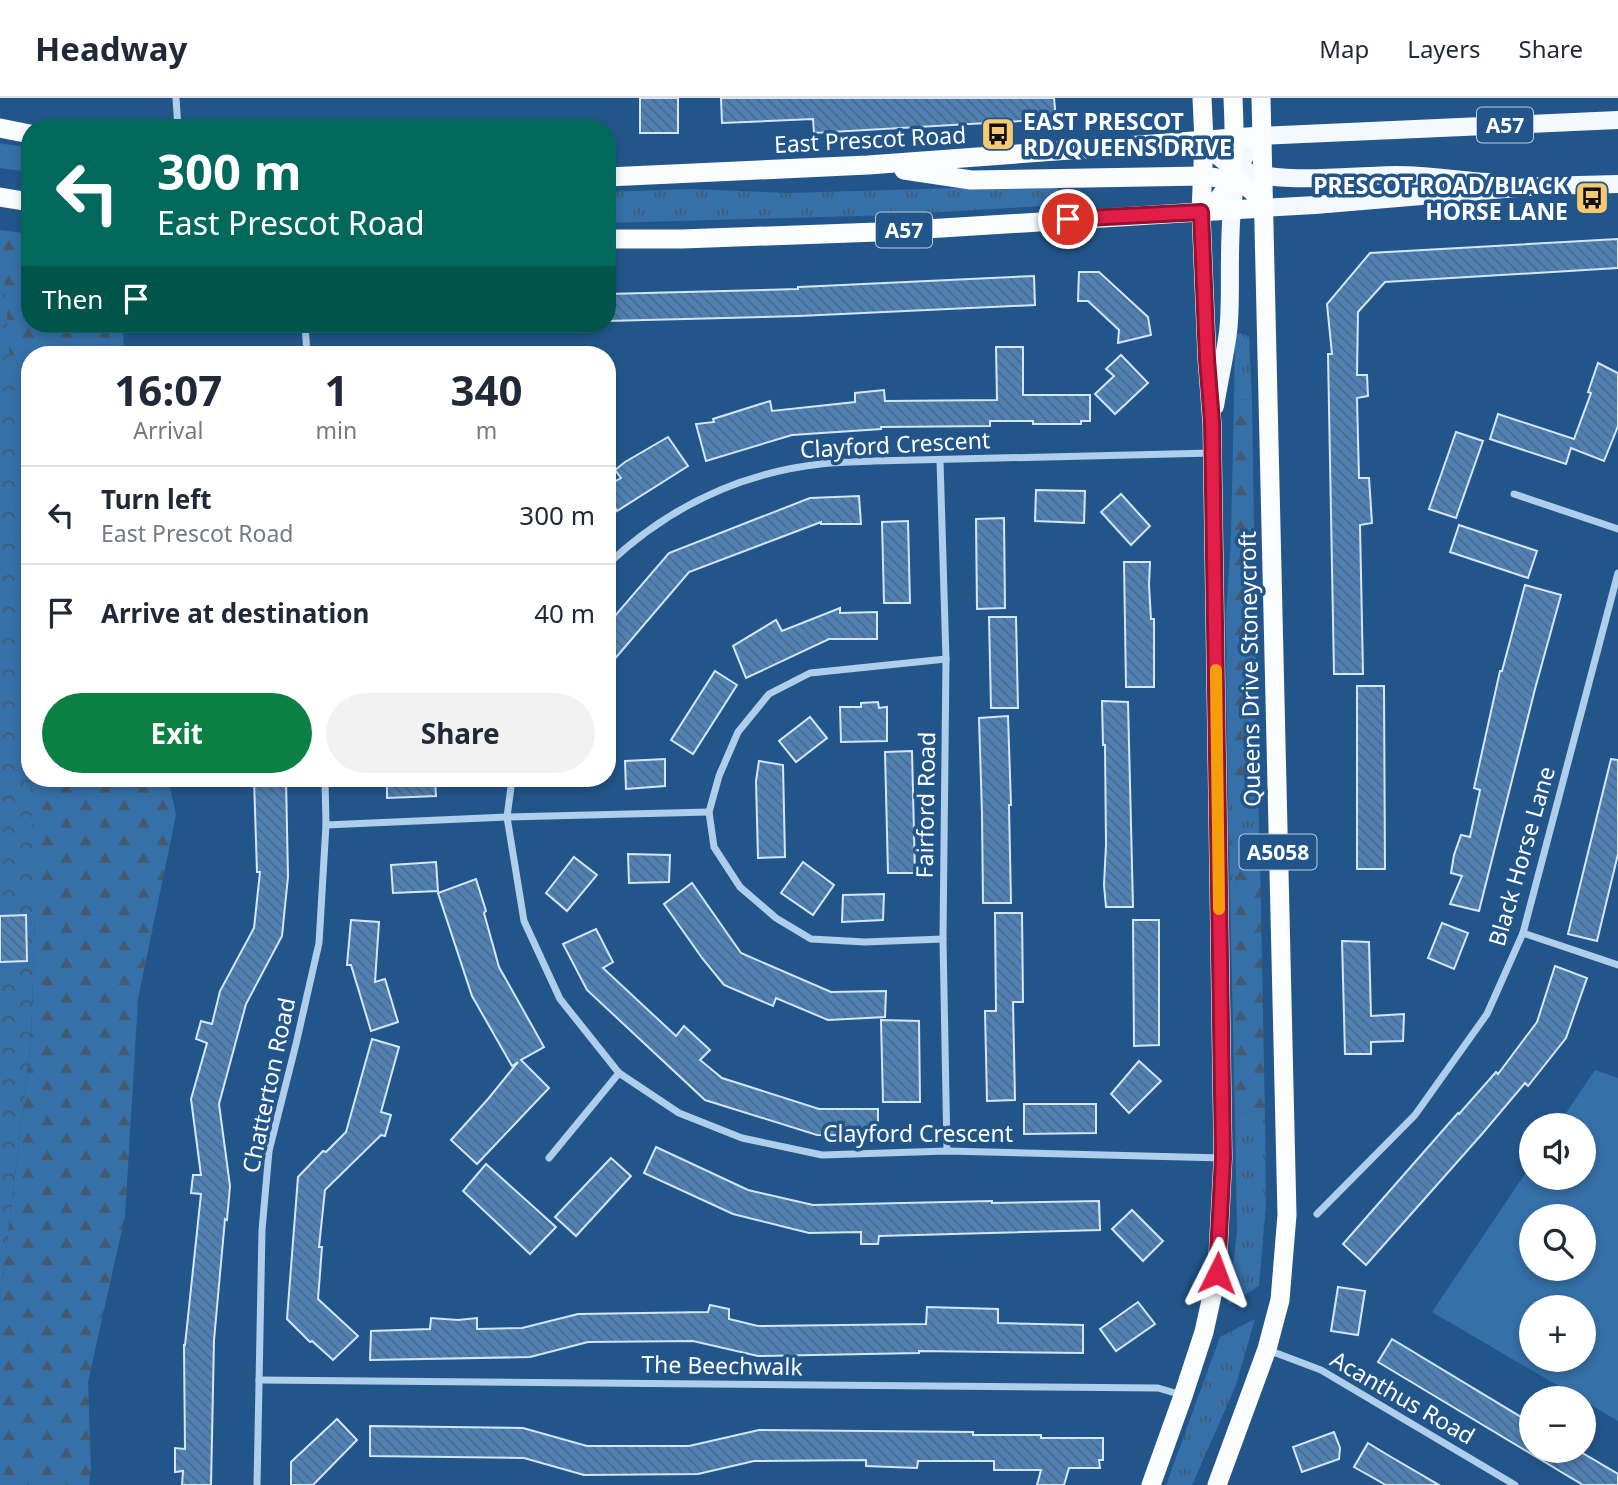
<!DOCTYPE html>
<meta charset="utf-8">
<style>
:root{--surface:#fff;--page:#f2f2f3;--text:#1f2937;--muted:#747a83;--line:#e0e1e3;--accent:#0b8043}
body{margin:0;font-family:"Noto Sans",sans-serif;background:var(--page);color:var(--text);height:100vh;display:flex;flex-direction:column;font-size:26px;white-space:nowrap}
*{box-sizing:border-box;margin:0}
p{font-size:23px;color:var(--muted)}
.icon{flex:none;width:38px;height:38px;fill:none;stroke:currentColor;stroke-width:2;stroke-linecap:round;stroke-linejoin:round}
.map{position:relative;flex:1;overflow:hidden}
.drawer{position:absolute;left:21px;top:248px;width:595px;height:441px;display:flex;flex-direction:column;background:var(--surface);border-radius:28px;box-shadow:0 4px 10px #0003}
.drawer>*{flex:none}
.banner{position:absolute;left:21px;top:21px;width:595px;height:214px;border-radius:28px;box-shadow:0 4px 10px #0003;background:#00695c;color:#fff;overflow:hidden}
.controls{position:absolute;left:1519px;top:1015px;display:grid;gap:14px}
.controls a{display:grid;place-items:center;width:77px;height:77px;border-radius:50%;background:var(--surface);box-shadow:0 4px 10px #0003;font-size:35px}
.pin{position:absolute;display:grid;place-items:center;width:60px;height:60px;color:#fff;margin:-30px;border:4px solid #fff;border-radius:50%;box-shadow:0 2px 7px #0007}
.me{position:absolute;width:77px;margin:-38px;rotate:3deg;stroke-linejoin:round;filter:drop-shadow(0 0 5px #0008)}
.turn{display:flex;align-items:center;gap:24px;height:147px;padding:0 21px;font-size:32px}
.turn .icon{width:91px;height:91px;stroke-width:2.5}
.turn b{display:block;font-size:49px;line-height:60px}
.then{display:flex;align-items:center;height:66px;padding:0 21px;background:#0003;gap:14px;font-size:26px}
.eta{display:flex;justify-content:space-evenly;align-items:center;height:119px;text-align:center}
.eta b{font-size:42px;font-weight:700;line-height:49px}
.button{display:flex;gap:14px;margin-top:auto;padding:14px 21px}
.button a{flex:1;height:80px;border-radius:42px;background:var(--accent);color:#fff;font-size:28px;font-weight:700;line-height:80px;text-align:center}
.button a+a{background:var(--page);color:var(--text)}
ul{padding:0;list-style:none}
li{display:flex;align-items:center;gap:21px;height:98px;padding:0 21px;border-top:2px solid var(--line)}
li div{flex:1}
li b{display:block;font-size:26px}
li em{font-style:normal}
header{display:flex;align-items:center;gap:42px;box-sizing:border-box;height:98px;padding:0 35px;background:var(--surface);border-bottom:2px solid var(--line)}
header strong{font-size:33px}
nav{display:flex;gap:38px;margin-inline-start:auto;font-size:24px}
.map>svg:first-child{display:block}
</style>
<header>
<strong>Headway</strong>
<nav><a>Map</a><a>Layers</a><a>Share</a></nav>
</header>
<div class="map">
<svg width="1618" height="1387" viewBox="0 0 1618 1387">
<defs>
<pattern id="grass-tufts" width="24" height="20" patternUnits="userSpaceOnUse" patternTransform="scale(1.75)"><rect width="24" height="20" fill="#3670a8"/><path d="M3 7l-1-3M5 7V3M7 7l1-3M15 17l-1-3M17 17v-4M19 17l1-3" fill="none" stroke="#435a71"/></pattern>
<pattern id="forest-firs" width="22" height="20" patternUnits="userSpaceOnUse" patternTransform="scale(1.75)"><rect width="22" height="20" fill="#3670a8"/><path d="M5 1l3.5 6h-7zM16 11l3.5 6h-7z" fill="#435a71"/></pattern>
<pattern id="park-crowns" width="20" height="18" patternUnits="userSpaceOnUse" patternTransform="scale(1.75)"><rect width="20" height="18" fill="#3670a8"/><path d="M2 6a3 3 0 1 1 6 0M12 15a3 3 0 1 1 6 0" fill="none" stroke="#435a71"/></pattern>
<pattern id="building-back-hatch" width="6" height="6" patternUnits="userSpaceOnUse" patternTransform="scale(1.75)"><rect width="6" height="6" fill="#4f81b4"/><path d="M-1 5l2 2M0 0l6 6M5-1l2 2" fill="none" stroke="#4e6985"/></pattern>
</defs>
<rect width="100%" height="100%" fill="#22568b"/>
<g fill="url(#grass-tufts)">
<polygon points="0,45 30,50 30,74 0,70"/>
<polygon points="1058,87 1059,107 891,117 607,125 607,94 690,91 788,95"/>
<polygon points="1239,235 1249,238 1252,302 1234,301 1235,238"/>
<path d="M 1228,688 C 1239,694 1247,697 1258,694 L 1260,760 L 1254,757 L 1235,779 L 1237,786 L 1236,790 L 1230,792 Z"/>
<polygon points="1259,1012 1265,1023 1266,1106 1259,1188 1228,1207 1237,1134 1235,1018"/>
<polygon points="1255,1221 1236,1287 1192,1387 1166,1387 1220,1239"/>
</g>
<g fill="url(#forest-firs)">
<polygon points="0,132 30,136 30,226 123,226 124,257 30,257 30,681 168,681 176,717 138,901 125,1118 88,1284 91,1370 89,1387 0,1387 0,1204 31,943 35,818 0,818"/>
<path d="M 1234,301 L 1252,302 L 1258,694 C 1247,697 1239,694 1228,688 L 1226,518 L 1231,439 Z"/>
<path d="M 1248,756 L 1260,760 L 1265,1023 L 1259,1012 L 1235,1018 L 1230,792 L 1236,790 C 1238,785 1235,775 1235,768 Z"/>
</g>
<polygon fill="url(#park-crowns)" points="0,153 3,162 23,453 35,817 31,942 0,1204"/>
<path fill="#3670a8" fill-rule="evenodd" d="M 1595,972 L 1618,980 L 1618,1323 L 1584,1303 L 1584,1300 L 1579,1300 L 1432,1214 L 1531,1067 L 1531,1080 L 1584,1080 L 1584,1027 L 1558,1027 ZM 1531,1118 L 1584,1118 L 1584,1171 L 1531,1171 ZM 1531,1209 L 1584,1209 L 1584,1262 L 1531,1262 Z"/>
<g fill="url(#building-back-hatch)" stroke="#d4e6f8" stroke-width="2">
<rect x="640" y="0" width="38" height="35"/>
<polygon points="721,0 1054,0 1056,21 814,35 813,21 722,25"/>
<polygon points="1618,141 1618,170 1385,184 1358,214 1357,277 1367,277 1368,298 1357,300 1359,380 1369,380 1372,425 1360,427 1363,576 1334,576 1328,256 1332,256 1327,206 1370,155"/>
<polygon points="1079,174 1099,174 1148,219 1151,237 1118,245 1119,232 1088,203 1078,203"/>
<polygon points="1034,178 1035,207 799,218 607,223 607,196 798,191 798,189 821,188"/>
<polygon points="996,249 1023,249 1023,297 1090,297 1090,323 1081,323 1081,326 1033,326 1033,323 990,323 990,328 881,329 881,331 792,337 706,363 696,326 714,324 713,321 770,303 772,313 855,304 855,295 884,292 885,303 997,302"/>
<polygon points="1121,257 1148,285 1115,316 1095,296 1114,278 1106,271"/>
<polygon points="1598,265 1618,275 1618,328 1604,363 1571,350 1566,366 1490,341 1498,316 1574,341 1591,295 1588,294"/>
<polygon points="1456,334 1483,343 1456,420 1429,411"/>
<polygon points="668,339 688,368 617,413 607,396 607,388 621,380 615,372 625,364"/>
<polygon points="1036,392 1085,393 1084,425 1035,423"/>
<polygon points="1121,396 1150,428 1131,447 1101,414"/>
<polygon points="859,398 861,426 821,426 821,424 689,474 607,570 607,527 669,455 810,400"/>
<polygon points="1004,420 1005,510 977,511 976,421"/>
<polygon points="908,423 910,505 884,505 882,424"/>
<polygon points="1459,427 1537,453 1528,480 1450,454"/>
<polygon points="1124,464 1150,464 1149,487 1151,521 1154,521 1154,589 1126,589"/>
<polygon points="1525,487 1561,497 1535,591 1479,813 1450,806 1462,778 1451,775 1454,757 1461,737 1470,739 1480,692 1474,690 1500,573 1502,573"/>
<polygon points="840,510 840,515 877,514 877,541 829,541 746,580 733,548 776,522 782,533"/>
<polygon points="989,519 1016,519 1018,610 991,610"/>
<polygon points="715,573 737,587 693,656 671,642"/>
<polygon points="1357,588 1384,588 1385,771 1357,771"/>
<polygon points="1102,603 1128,604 1133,809 1106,809 1104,787 1106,747 1105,647 1103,647"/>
<polygon points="878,604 879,610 887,609 887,643 841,644 840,609 861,609 861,605"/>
<polygon points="1008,618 1011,707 1009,707 1011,805 983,805 982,716 979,620"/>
<polygon points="810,619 827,640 796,664 779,643"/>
<polygon points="912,653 915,775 888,775 885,654"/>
<polygon points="665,661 665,688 626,691 625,663"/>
<polygon points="1611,661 1618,662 1618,756 1597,843 1568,836"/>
<polygon points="759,663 783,667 785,759 758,760 756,683"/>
<polygon points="254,681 286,681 288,779 284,818 282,838 246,906 219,1006 230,1088 227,1122 225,1121 214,1242 211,1387 182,1387 183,1373 175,1374 175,1350 185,1351 184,1247 185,1247 201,1096 191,1095 193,1077 201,1077 191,1001 207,945 196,941 201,923 212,926 220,893 254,830 260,774 257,774"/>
<polygon points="387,681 435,681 436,698 387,700"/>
<polygon points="628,756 670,757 669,784 629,785"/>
<polygon points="574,759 597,777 567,813 546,795"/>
<polygon points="436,764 438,793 393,795 391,767"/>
<polygon points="803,764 834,787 813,817 781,795"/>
<polygon points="476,781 486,813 484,815 499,869 544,949 521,962 549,990 477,1066 451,1042 488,1001 518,964 512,968 472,898 438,795"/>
<polygon points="692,785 741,855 831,894 886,893 885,919 828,922 776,900 773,908 724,887 702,860 664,806"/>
<polygon points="884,796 883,822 842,824 843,797"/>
<polygon points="995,815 1022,815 1023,904 1013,904 1015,1002 987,1003 985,913 996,913"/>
<polygon points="26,817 27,863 0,864 0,818"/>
<polygon points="351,822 379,824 375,884 385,881 398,924 371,933 351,867 347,867"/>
<polygon points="1133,822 1159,822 1159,947 1134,948"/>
<polygon points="1442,825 1468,835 1454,871 1428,860"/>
<polygon points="596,831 613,864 603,870 676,938 684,928 710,952 700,962 722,980 819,1011 878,1011 878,1038 817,1037 705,1002 587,892 563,846"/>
<polygon points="1342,843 1369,844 1371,918 1404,916 1403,943 1371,944 1371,956 1345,956"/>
<polygon points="1555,868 1587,880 1566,940 1528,988 1525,985 1482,1036 1366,1167 1343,1146 1458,1015 1459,1016 1496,974 1498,976 1537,924"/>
<polygon points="881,922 919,923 920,1004 883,1004"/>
<polygon points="372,941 399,949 381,1014 391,1017 385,1038 381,1037 325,1092 319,1149 322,1149 318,1201 358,1238 333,1262 312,1243 310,1244 287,1221 298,1079 323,1053 326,1054 346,1034"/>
<polygon points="1139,963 1161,983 1129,1015 1111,996"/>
<polygon points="1024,1006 1096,1006 1096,1035 1024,1036"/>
<polygon points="656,1049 748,1092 813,1107 992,1103 992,1105 1099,1103 1100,1132 879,1138 878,1146 861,1146 861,1134 809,1135 733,1116 644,1075"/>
<polygon points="611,1060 631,1078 576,1138 555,1119"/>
<polygon points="486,1066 556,1129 530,1156 463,1093"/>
<polygon points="1132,1112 1163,1143 1143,1163 1112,1131"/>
<polygon points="1338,1189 1365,1193 1358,1237 1331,1233"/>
<polygon points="1138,1204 1155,1226 1116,1253 1100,1231"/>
<polygon points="710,1207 729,1211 729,1221 758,1228 926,1226 927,1209 998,1211 998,1225 1083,1227 1083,1255 919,1253 919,1255 758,1258 693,1243 588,1244 530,1259 370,1262 371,1233 430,1231 431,1220 458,1222 477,1220 477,1231 522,1230 578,1216 708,1214"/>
<polygon points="1392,1241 1531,1325 1531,1353 1579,1353 1618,1376 1618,1387 1583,1387 1378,1264"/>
<polygon points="337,1321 357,1342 313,1387 291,1387 291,1364"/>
<polygon points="370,1328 523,1330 587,1348 689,1348 759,1332 973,1334 973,1337 1041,1337 1041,1340 1103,1340 1103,1362 1099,1362 1100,1370 1069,1370 1064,1387 1037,1387 1041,1372 994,1372 994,1363 918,1363 917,1370 866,1368 866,1362 754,1363 698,1376 584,1377 524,1360 370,1358"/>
<polygon points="1334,1334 1340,1350 1339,1361 1302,1374 1293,1349"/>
<polygon points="1368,1345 1386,1356 1439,1387 1386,1387 1354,1369"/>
</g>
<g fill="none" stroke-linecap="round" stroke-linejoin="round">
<g stroke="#afceeb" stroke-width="7">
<polyline points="176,0 178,30"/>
<polyline points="305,226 307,257"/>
<polyline points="940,362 946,561 943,841 947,1053"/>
<polyline points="1514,396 1618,431"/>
<path d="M 607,467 C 667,410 739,375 821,366 C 838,364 857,364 874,363 L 1212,355"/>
<polyline points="512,681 507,719 524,823 560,901 619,975 679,1015 742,1040 822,1057 947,1053 1223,1060"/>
<polyline points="326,727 507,719 709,714"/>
<polyline points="1523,835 1618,867"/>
<polyline points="943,841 865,844 811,841 776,820 740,789 714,749 709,714 719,678 738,634 769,596 810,575 946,561"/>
<polyline points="549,1060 619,975"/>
<polyline points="1317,1116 1415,1017 1487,916 1523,835 1618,475"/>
<polyline points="1268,1252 1321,1272 1515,1387"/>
<polyline points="259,1282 1158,1290 1182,1297"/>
<polyline points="257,1387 262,1132 269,1053 296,946 319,845 326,727 325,681"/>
</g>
<g stroke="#f4f9fe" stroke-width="18">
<path d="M 1204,43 C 1211,52 1221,62 1232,68 C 1275,89 1349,77 1397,77 C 1427,77 1457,82 1488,84"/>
<polyline points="1263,110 1315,107 1540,88 1618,86"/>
<path d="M 1215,308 C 1219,283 1225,258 1228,234 C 1235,184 1217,70 1261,38 L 1618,22"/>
</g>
<g stroke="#fafcfe" stroke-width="19">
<polyline points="0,30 30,36"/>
<path d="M 904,72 L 971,82 L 1203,78 C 1232,82 1249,80 1263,109"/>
<polyline points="607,79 868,67 1261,38"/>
<polyline points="0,99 30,104"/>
<path d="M 1202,113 C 1208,109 1215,105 1220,99 C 1238,77 1234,27 1233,0"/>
<polyline points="607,141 682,141 878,134 1263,110"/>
<polyline points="1151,1387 1183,1298 1204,1234 1217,1175 1223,1060 1212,325 1207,261 1201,114 1204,43 1202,0"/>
<polyline points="1217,1387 1267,1251 1280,1202 1287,1117 1261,0"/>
</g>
</g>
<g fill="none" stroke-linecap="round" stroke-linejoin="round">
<g stroke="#92132f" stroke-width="18">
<polyline id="route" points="1068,121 1201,114 1207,261 1212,324 1223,1060 1217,1175"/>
</g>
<use href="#route" stroke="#e11d48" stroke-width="12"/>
<polyline stroke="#f59e0b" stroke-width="12" points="1216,572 1219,811"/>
</g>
<defs>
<g id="bus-square" transform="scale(1.75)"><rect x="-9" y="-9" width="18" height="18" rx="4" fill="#f7c972" stroke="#22568b"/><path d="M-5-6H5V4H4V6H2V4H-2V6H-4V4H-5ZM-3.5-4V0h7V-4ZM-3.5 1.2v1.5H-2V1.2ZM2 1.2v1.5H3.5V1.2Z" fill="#111"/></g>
</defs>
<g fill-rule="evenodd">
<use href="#bus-square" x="998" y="36"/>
<use href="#bus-square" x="1592" y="100"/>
</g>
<g text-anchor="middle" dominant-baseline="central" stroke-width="7" stroke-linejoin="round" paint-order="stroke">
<g fill="#22568b" stroke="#bdccdc" stroke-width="2">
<rect x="1477" y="9.5" width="56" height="35" rx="5"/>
<rect x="876" y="114.5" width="56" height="35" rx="5"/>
<rect x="1239.5" y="736.5" width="77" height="35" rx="5"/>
</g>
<g font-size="21" font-weight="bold" fill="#fff">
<text x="1505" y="27">A57</text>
<text x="904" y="132">A57</text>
<text x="1278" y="754">A5058</text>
</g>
<g font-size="23" font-weight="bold" fill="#fff" stroke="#22568b" text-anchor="start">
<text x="1023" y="23">EAST PRESCOT<tspan x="1023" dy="26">RD/QUEENS DRIVE</tspan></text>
<text x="1568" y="87" text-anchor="end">PRESCOT ROAD/BLACK<tspan x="1568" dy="26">HORSE LANE</tspan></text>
</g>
<g font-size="23" fill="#fff" stroke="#22568b">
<text transform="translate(870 41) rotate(-3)">East Prescot Road</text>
<text transform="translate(895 346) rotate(-3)">Clayford Crescent</text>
<text transform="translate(1249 571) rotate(-91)">Queens Drive Stoneycroft</text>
<text transform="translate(925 707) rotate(-89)">Fairford Road</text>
<text transform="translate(1521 758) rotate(-74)">Black Horse Lane</text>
<text transform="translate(268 987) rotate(-78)">Chatterton Road</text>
<text x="918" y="1035">Clayford Crescent</text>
<text transform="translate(722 1267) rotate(1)">The Beechwalk</text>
<text transform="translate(1403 1299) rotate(30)">Acanthus Road</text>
</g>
</g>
</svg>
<div class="controls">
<a><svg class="icon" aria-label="sound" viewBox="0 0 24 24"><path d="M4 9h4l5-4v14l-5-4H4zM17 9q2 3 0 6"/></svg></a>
<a><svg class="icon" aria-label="search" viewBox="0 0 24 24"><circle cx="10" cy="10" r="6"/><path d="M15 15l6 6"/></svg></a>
<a>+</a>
<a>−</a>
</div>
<div class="pin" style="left:1068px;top:121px;background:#d93025"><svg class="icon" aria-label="arrive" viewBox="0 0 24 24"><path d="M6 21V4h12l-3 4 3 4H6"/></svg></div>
<svg class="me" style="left:1217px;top:1175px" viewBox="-20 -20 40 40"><path d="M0-17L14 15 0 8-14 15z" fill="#e11d48" stroke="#fff" stroke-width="4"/></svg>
<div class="banner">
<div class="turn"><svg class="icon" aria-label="left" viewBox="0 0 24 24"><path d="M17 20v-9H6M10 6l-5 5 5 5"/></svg><div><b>300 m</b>East Prescot Road</div></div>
<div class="then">Then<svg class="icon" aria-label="arrive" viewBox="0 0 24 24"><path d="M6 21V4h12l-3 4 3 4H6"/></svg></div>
</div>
<section class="drawer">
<div class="eta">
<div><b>16:07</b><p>Arrival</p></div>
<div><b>1</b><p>min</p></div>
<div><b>340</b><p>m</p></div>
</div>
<ul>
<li><svg class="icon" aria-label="left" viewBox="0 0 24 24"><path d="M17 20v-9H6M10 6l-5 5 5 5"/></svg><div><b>Turn left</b><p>East Prescot Road</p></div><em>300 m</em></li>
<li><svg class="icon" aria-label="arrive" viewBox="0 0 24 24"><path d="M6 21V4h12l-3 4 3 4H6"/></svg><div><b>Arrive at destination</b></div><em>40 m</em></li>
</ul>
<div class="button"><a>Exit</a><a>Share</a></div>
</section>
</div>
